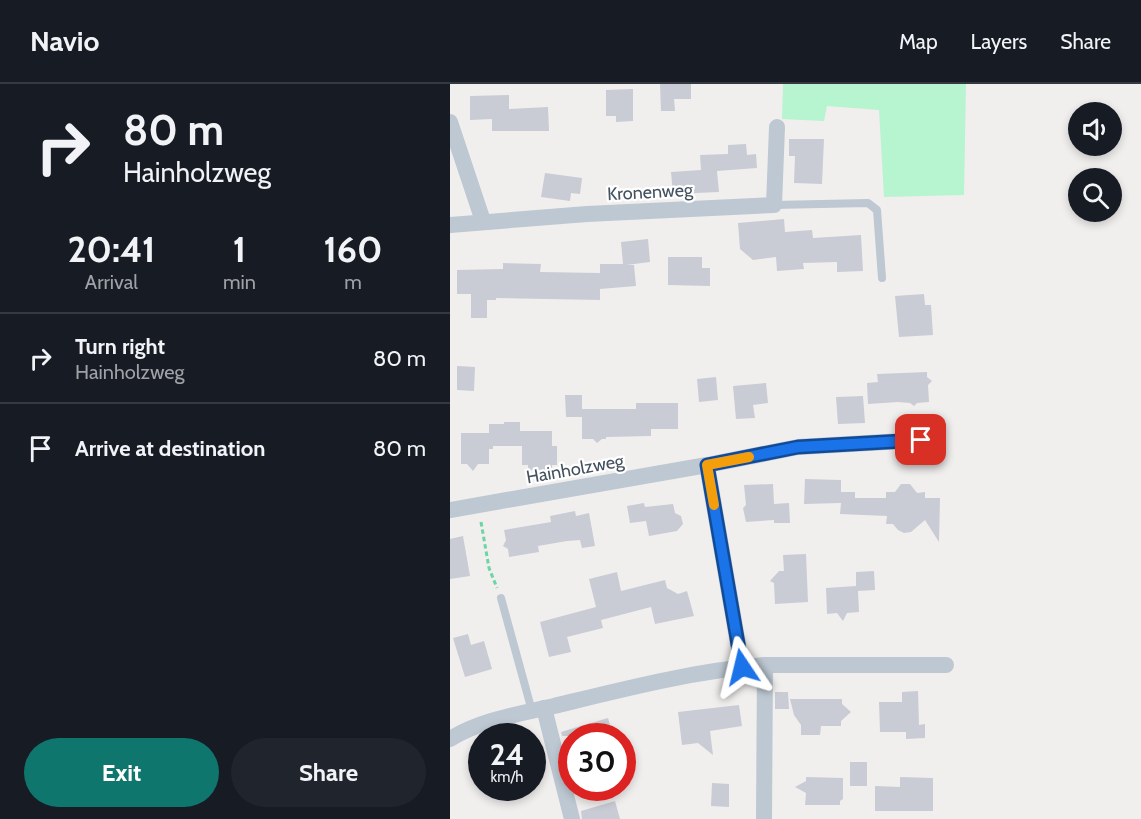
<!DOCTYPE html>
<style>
:root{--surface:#171b24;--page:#20242c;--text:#f1f3f6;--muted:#9ea1a6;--line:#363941;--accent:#0f766e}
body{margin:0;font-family:Cabin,sans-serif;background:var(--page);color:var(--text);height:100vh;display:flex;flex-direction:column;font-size:22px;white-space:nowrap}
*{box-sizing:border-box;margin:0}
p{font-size:20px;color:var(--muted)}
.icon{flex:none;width:33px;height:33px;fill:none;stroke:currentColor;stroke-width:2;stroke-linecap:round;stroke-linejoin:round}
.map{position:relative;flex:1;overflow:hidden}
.drawer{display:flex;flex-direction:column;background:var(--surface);width:450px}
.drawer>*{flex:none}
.guide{background:#171b24;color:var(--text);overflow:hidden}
.controls{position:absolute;left:618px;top:18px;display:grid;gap:12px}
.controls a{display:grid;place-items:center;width:54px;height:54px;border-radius:50%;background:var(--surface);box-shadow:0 3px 9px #0003;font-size:30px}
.speed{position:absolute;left:18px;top:639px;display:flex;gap:12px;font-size:30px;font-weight:700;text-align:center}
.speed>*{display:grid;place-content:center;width:78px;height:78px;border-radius:50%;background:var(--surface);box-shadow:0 3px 9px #0003;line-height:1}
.speed small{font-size:15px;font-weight:400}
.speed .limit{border:9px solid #d22;background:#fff;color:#111}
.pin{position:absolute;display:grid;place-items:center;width:51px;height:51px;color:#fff;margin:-26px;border-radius:12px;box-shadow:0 3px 9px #0006}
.me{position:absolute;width:66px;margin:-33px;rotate:350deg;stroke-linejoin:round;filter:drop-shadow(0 0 4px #0008)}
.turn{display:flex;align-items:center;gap:21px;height:126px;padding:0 24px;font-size:27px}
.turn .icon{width:78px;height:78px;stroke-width:2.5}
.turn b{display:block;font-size:42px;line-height:51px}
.eta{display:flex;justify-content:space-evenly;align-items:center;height:102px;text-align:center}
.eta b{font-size:36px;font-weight:700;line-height:42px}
.button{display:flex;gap:12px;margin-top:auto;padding:12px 24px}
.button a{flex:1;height:69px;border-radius:36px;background:var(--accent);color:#fff;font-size:24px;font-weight:700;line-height:69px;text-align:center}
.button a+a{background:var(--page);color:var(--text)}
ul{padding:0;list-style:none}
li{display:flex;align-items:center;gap:18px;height:90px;padding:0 24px;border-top:2px solid var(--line)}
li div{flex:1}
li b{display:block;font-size:22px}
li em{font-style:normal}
header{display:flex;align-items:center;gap:36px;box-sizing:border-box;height:84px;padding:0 30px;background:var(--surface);border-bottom:2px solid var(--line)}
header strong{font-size:28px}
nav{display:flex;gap:33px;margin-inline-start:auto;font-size:21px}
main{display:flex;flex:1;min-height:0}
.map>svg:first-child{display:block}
</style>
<header>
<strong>Navio</strong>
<nav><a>Map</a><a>Layers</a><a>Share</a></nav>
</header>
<main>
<section class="drawer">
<div class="guide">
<div class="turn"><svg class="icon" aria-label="right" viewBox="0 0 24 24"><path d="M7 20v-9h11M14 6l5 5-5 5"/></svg><div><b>80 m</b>Hainholzweg</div></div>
</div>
<div class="eta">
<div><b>20:41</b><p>Arrival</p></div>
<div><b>1</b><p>min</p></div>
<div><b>160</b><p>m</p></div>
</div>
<ul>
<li><svg class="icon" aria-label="right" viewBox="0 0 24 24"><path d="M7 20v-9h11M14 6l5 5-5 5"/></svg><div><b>Turn right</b><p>Hainholzweg</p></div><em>80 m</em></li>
<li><svg class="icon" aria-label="arrive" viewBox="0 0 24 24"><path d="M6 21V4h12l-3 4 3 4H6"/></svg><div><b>Arrive at destination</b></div><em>80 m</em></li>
</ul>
<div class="button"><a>Exit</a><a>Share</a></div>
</section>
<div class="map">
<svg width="691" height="735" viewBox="0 0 691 735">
<rect width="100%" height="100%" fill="#f1eeee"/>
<polygon fill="#b7f4d0" points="333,0 516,0 514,111 434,113 429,26 377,22 374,37 332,35"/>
<g fill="#c9ccd4">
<polygon points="210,0 241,0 241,15 224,15 225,27 211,27"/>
<polygon points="183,5 183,37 166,38 166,32 156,32 156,6"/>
<polygon points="59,11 59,25 98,23 99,47 42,47 42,35 20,36 20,12"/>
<polygon points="339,55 374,55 372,100 344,99 345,72 339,72"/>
<polygon points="296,60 297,71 306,70 307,84 267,87 269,108 223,110 221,88 251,86 250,71 278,70 278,61"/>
<polygon points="95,89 132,94 130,110 121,109 120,117 91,113"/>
<polygon points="334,135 335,148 362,146 363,154 411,151 413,187 387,188 387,178 353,179 354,185 327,187 326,173 303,176 290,165 288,139"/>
<polygon points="198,155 200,178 176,181 184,181 186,202 150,205 150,216 46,214 46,216 37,216 37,234 21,234 21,210 7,210 7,186 53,185 53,179 91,180 90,188 150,189 150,180 173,180 171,158"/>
<polygon points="218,173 252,173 252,184 260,184 260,202 218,201"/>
<polygon points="474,210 475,221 481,221 483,251 449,253 445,212"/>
<polygon points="7,282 25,283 24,307 7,306"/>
<polygon points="477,288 477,293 482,297 478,301 479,318 467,319 464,322 460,319 448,318 418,320 417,299 428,298 427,290"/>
<polygon points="266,293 268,316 249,318 247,295"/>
<polygon points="316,299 318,319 303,321 305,334 286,335 283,302"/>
<polygon points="115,311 132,311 132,325 186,325 186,319 228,319 228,345 201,345 201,352 156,353 156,355 152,355 147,359 143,355 132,355 132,333 116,333"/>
<polygon points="413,312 415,339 388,340 386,313"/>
<polygon points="54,338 70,338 70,347 102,347 102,362 107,362 107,381 102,381 102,386 78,386 78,381 72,381 72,362 43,362 43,365 39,365 39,380 28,380 23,387 17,380 11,380 11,349 39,349 39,340 54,340"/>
<polygon points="355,395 391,396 391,408 405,408 405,414 436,414 436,408 445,408 451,400 460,400 467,409 475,408 475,414 490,414 489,458 475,436 461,448 454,449 448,446 443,440 436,440 437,432 390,430 391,419 354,420"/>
<polygon points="323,400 324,420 339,419 340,439 324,439 324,436 296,438 293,424 296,421 294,401"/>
<polygon points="194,419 195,423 223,420 225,429 231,432 233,440 227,447 199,452 196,437 180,439 177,422"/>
<polygon points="125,427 126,432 139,429 145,462 132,464 130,456 117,457 88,462 89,468 59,473 58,465 53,462 56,456 54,446 101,438 100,432"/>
<polygon points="13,452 20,492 0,495 0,455"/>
<polygon points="356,470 358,518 325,520 324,499 320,497 329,487 334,487 333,471"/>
<polygon points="424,487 425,506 408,507 409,528 397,529 393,537 387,529 377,530 376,504 406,502 406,488"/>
<polygon points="167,488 171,507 215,496 217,504 228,510 237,507 244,532 205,540 201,523 151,536 153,544 117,553 121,568 99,573 90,538 146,523 139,495"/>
<polygon points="18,550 21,561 34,557 42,585 15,593 3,554"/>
<polygon points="468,607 469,641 475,640 475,654 456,655 456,648 430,648 429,618 452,618 452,608"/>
<polygon points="325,608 338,608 339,625 325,625"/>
<polygon points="340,615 392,615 392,620 401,628 391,637 391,642 371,642 370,651 351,651 351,641 344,631"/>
<polygon points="289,621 292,642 260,647 263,671 248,659 232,661 228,628"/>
<polygon points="158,634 163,652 112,652 111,648"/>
<rect x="400" y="678" width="17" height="24"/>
<polygon points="356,693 393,694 393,715 390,717 390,721 355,721 356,709 345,703 356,697"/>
<polygon points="450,693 483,694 483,727 425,727 425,702 450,703"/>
<polygon points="262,699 279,700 279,723 261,722"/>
<polygon points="165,717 170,735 132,735 131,727"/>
</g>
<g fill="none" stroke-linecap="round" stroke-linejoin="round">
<polyline stroke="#6bd5a4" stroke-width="3" stroke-dasharray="4.5 3" stroke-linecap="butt" points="31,438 39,484 47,504"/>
<g stroke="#bdc8d2" stroke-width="8">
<polyline points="324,121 418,119 427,126 432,194"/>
<polyline points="51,514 82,627"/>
</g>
<g stroke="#bdc8d2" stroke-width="16">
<polyline points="0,38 33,137"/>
<polyline points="0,141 137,130 324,121 327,43"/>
<polyline points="0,426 257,381"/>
<polyline points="292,583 257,381 348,363 471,356"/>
<polyline points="94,624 122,735"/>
<path d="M 0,655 C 30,636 69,630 104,622 C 174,605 244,587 315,581 L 496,581"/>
<polyline points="314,735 315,581"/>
</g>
</g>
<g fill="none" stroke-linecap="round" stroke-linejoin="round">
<g stroke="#114b97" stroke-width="15">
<polyline id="route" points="292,583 257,381 348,363 471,356"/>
</g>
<use href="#route" stroke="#1a73e8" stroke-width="10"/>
<polyline stroke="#f59e0b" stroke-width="10" points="264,421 257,381 299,373"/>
</g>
<g text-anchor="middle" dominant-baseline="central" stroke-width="4.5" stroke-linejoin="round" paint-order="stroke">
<g font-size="18" fill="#44515e" stroke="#fff">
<text transform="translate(200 108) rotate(-3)">Kronenweg</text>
<text transform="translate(125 385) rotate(-10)">Hainholzweg</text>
</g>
</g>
</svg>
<div class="controls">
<a><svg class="icon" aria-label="sound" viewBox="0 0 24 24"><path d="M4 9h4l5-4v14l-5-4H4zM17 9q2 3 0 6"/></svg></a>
<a><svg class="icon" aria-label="search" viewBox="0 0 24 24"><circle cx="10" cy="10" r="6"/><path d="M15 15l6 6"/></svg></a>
</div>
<div class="speed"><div>24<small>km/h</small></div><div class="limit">30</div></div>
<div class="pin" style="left:471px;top:356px;background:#d93025"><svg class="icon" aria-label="arrive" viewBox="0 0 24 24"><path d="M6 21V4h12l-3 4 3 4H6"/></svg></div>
<svg class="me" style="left:292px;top:583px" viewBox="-20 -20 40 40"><path d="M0-17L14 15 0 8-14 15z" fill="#1a73e8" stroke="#fff" stroke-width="4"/></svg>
</div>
</main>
